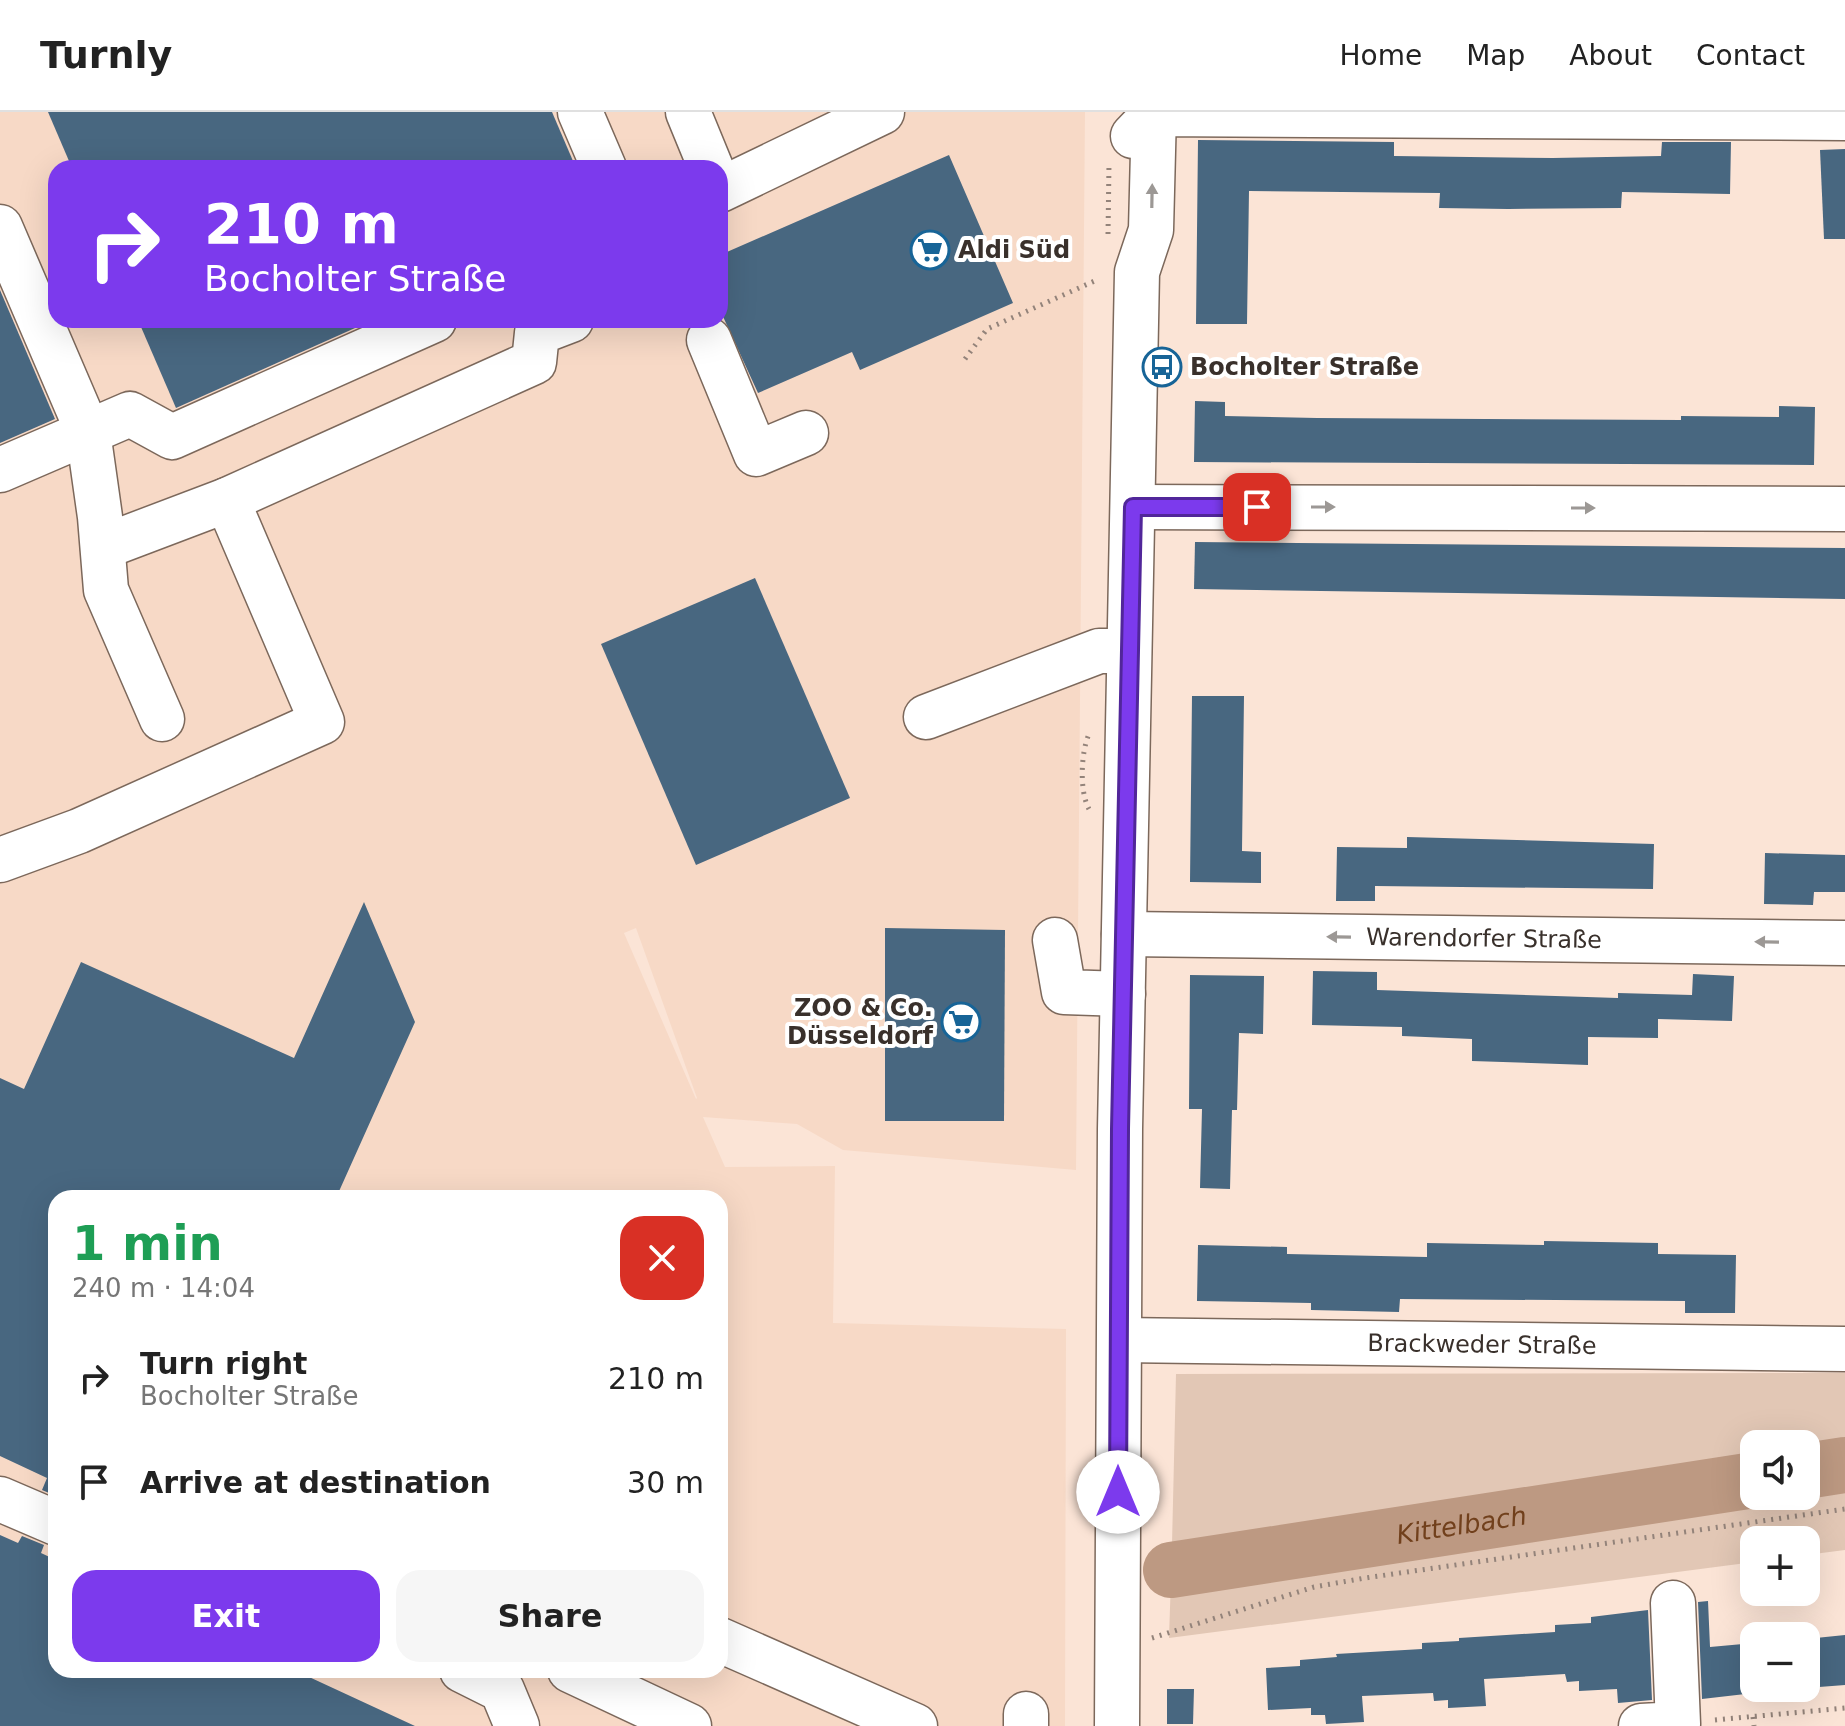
<!DOCTYPE html>
<meta charset="utf-8">
<style>
:root{--surface:#fff;--page:#f6f6f6;--text:#222;--muted:#767676;--line:#e0e0e0;--accent:#7c3aed}
body{margin:0;font-family:"DejaVu Sans",sans-serif;background:var(--page);color:var(--text);height:100vh;display:flex;flex-direction:column;font-size:30px;white-space:nowrap}
*{box-sizing:border-box;margin:0}
p{font-size:26px;color:var(--muted)}
.icon{flex:none;width:44px;height:44px;fill:none;stroke:currentColor;stroke-width:2;stroke-linecap:round;stroke-linejoin:round}
.map{position:relative;flex:1;overflow:hidden}
.drawer{position:absolute;left:48px;top:1078px;width:680px;height:488px;display:flex;flex-direction:column;background:var(--surface);border-radius:24px;box-shadow:0 8px 32px #0002}
.drawer>*{flex:none}
.top-card{position:absolute;left:48px;top:48px;width:680px;height:168px;border-radius:24px;box-shadow:0 8px 32px #0002;background:#7c3aed;color:#fff;overflow:hidden}
.tools{position:absolute;left:1740px;top:1318px;display:grid;gap:16px}
.tools a{display:grid;place-items:center;width:80px;height:80px;border-radius:16px;background:var(--surface);box-shadow:0 8px 32px #0002;font-size:40px}
.pin{position:absolute;display:grid;place-items:center;width:68px;height:68px;color:#fff;margin:-34px;border-radius:16px;box-shadow:0 4px 12px #0006}
.me{position:absolute;width:88px;margin:-44px;rotate:0deg;stroke-linejoin:round;filter:drop-shadow(0 0 6px #0008)}
.turn{display:flex;align-items:center;gap:28px;height:168px;padding:0 24px;font-size:36px}
.turn .icon{width:104px;height:104px;stroke-width:2.5}
.turn b{display:block;font-size:56px;line-height:68px}
.round{display:grid;place-items:center;flex:none;width:84px;height:84px;border-radius:24px;background:var(--page)}
.headline{display:flex;align-items:center;justify-content:space-between;height:136px;padding:0 24px}
h1{font-size:48px;font-weight:700;line-height:60px;color:#1e9e55}
.action{display:flex;gap:16px;margin-top:auto;padding:16px 24px}
.action a{flex:1;height:92px;border-radius:24px;background:var(--accent);color:#fff;font-size:32px;font-weight:700;line-height:92px;text-align:center}
.action a+a{background:var(--page);color:var(--text)}
ul{padding:0;list-style:none}
li{display:flex;align-items:center;gap:24px;height:104px;padding:0 24px}
li div{flex:1}
li b{display:block;font-size:30px}
li em{font-style:normal}
header{display:flex;align-items:center;gap:48px;box-sizing:border-box;height:112px;padding:0 40px;background:var(--surface);border-bottom:2px solid var(--line)}
header strong{font-size:38px}
nav{display:flex;gap:44px;margin-inline-start:auto;font-size:28px}
.map>svg:first-child{display:block}
</style>
<header>
<strong>Turnly</strong>
<nav><a>Home</a><a>Map</a><a>About</a><a>Contact</a></nav>
</header>
<div class="map">
<svg width="1845" height="1614" viewBox="0 0 1845 1614">
<rect width="100%" height="100%" fill="#fbe4d6"/>
<path fill="#f7d9c6" fill-rule="evenodd" d="M 0,0 L 1085,0 L 1076,1058 L 843,1038 L 797,1012 L 703,1005 L 725,1055 L 835,1054 L 833,1211 L 1066,1217 L 1065,1614 L 0,1614 ZM 56,56 L 720,56 L 720,208 L 56,208 ZM 636,816 L 697,986 L 696,987 L 624,821 ZM 56,1086 L 720,1086 L 720,1558 L 56,1558 Z"/>
<g fill="#e2c7b5">
<polygon points="1845,1261 1845,1335 1806,1340 1806,1332 1754,1332 1754,1346 1622,1362 1172,1432 1176,1262"/>
<polygon points="1845,1339 1845,1438 1806,1443 1806,1428 1754,1428 1754,1450 1169,1526 1172,1435 1754,1352 1754,1384 1806,1384 1806,1344"/>
</g>
<g fill="none" stroke-linecap="round" stroke-linejoin="round">
<g stroke="#bd9982" stroke-width="56">
<polyline points="1806,1359 1845,1353"/>
<path id="s1" d="M 1171,1458 L 1754,1368"/>
</g>
</g>
<g fill="#486780">
<polygon points="48,0 552,0 576,56 72,56"/>
<polygon points="1198,28 1394,30 1394,44 1553,46 1661,44 1662,30 1731,30 1730,82 1622,80 1621,96 1508,97 1439,96 1440,81 1249,79 1247,212 1196,212"/>
<polygon points="1845,37 1845,127 1824,127 1820,38"/>
<polygon points="949,43 1013,191 860,258 852,240 758,281 720,198 720,143"/>
<polygon points="0,178 55,307 0,331"/>
<polygon points="138,208 373,208 176,296"/>
<polygon points="1195,289 1225,290 1225,304 1317,306 1681,308 1681,304 1779,305 1779,294 1815,295 1814,353 1194,350"/>
<polygon points="1195,430 1845,436 1845,487 1194,477"/>
<polygon points="755,466 850,686 696,753 601,532"/>
<polygon points="1192,584 1244,584 1242,739 1261,740 1261,771 1190,770"/>
<polygon points="1407,725 1654,732 1653,777 1375,774 1375,789 1336,789 1337,735 1407,736"/>
<polygon points="1765,741 1845,743 1845,780 1814,780 1813,793 1764,792"/>
<polygon points="364,790 415,910 336,1086 56,1086 56,1384 42,1378 47,1366 0,1344 0,966 24,977 81,850 294,946"/>
<polygon points="885,816 1005,818 1004,1009 885,1009"/>
<polygon points="1313,859 1377,860 1377,878 1618,886 1618,881 1692,883 1693,862 1734,864 1732,909 1658,907 1658,926 1588,925 1588,953 1472,949 1472,927 1402,924 1402,915 1312,913"/>
<polygon points="1190,863 1264,864 1263,922 1239,921 1237,998 1232,998 1230,1077 1200,1076 1202,997 1189,997"/>
<polygon points="1544,1129 1658,1131 1658,1142 1736,1143 1735,1201 1685,1201 1685,1189 1400,1187 1399,1200 1311,1198 1311,1191 1197,1189 1198,1133 1287,1135 1287,1142 1427,1145 1427,1131 1544,1133"/>
<polygon points="0,1423 18,1431 22,1424 44,1433 41,1441 56,1448 56,1558 294,1558 415,1614 0,1614"/>
<polygon points="1708,1489 1710,1535 1754,1531 1754,1581 1702,1587 1698,1490"/>
<polygon points="1648,1498 1652,1588 1618,1591 1617,1577 1579,1579 1579,1569 1567,1570 1565,1562 1484,1567 1486,1594 1448,1596 1448,1588 1434,1589 1433,1581 1362,1584 1364,1610 1326,1612 1325,1603 1311,1603 1311,1596 1268,1598 1266,1556 1300,1554 1300,1548 1337,1545 1336,1542 1422,1537 1422,1531 1459,1529 1459,1526 1555,1520 1555,1513 1591,1511 1591,1505"/>
<polygon points="1845,1523 1845,1573 1806,1576 1806,1527"/>
<polygon points="1167,1577 1194,1577 1193,1612 1167,1612"/>
</g>
<g fill="none" stroke-linecap="round" stroke-linejoin="round">
<g stroke="#7c685b" stroke-width="47">
<g id="minor">
<polyline points="580,0 604,56"/>
<polyline points="688,0 711,56"/>
<polyline points="1133,24 1154,2 1845,6"/>
<polyline points="720,78 882,0"/>
<polyline points="0,115 88,320 100,405 106,478 162,607"/>
<polyline points="709,228 756,342 806,321"/>
<polyline points="0,358 130,302 172,325 434,208"/>
<polyline points="1133,395 1845,397"/>
<polyline points="103,435 227,388"/>
<polyline points="926,605 1099,539 1129,539"/>
<polyline points="0,748 79,719 322,610 227,388 534,250 537,221 571,208"/>
<path id="s2" d="M 1124,822 L 1845,831"/>
<polyline points="1055,828 1064,880 1123,882"/>
<path id="s3" d="M 1120,1228 L 1845,1237"/>
<polyline points="0,1387 56,1411"/>
<polyline points="720,1528 915,1614"/>
<polyline points="462,1558 502,1578 517,1614"/>
<polyline points="570,1558 689,1614"/>
<polyline points="1026,1614 1026,1602"/>
<polyline points="1117,1614 1120,1017 1137,160 1151,118 1154,0"/>
<polyline points="1641,1614 1678,1612 1673,1491"/>
</g>
</g>
<g stroke="#93837a" stroke-width="5" stroke-dasharray="2 6" stroke-linecap="butt">
<polyline points="1108,122 1109,52"/>
<polyline points="965,247 987,217 1099,167"/>
<path d="M 1089,697 C 1079,679 1081,640 1089,622"/>
<polyline points="1152,1526 1314,1475 1365,1466 1845,1397"/>
<polyline points="1753,1605 1754,1614"/>
<polyline points="1715,1608 1845,1596"/>
</g>
<use href="#minor" stroke="#fff" stroke-width="44"/>
</g>
<defs><path id="oneway-solid" d="M-6-.8H1V-3.2L6.5 0L1 3.2V.8H-6Z" transform="scale(2)"/></defs>
<g fill="#9c9895">
<use href="#oneway-solid" transform="translate(1152 84) rotate(-89)"/>
<use href="#oneway-solid" transform="translate(1323 395)"/>
<use href="#oneway-solid" transform="translate(1583 396)"/>
<use href="#oneway-solid" transform="translate(1339 825) rotate(-179)"/>
<use href="#oneway-solid" transform="translate(1767 830) rotate(-179)"/>
</g>
<g fill="none" stroke-linecap="round" stroke-linejoin="round">
<g stroke="#51269a" stroke-width="20">
<polyline id="route" points="1118,1380 1120,1017 1133,395 1257,395"/>
</g>
<use href="#route" stroke="#7c3aed" stroke-width="14"/>
</g>
<defs>
<g id="supermarket-ring" transform="scale(2)"><circle r="9.5" fill="#fff" stroke="#176497" stroke-width="1.5"/><path d="M-6-5.5h2.5l.6 2H6L4.5 2H-2.5L-4.4-4H-6ZM-1.5 3.2a1.3 1.3 0 1 0 .1 0ZM3 3.2a1.3 1.3 0 1 0 .1 0Z" fill="#176497"/></g>
<g id="bus-ring" transform="scale(2)"><circle r="9.5" fill="#fff" stroke="#176497" stroke-width="1.5"/><path d="M-5-6H5V4H4V6H2V4H-2V6H-4V4H-5ZM-3.5-4V0h7V-4ZM-3.5 1.2v1.5H-2V1.2ZM2 1.2v1.5H3.5V1.2Z" fill="#176497"/></g>
</defs>
<g fill-rule="evenodd">
<use href="#supermarket-ring" x="930" y="138"/>
<use href="#bus-ring" x="1162" y="255"/>
<use href="#supermarket-ring" x="961" y="910"/>
</g>
<g text-anchor="middle" dominant-baseline="central" stroke-width="8" stroke-linejoin="round" paint-order="stroke">
<g font-size="24" font-weight="bold" fill="#39302b" stroke="#fff" text-anchor="start">
<text x="958" y="138">Aldi Süd</text>
<text x="1190" y="255">Bocholter Straße</text>
<text x="933" y="896" text-anchor="end">ZOO &amp; Co.<tspan x="933" dy="28">Düsseldorf</tspan></text>
</g>
<g font-size="24" fill="#39302b" stroke="#fff">
<text stroke="none"><textPath href="#s2" startOffset="360">Warendorfer Straße</textPath></text>
<text stroke="none"><textPath href="#s3" startOffset="362">Brackweder Straße</textPath></text>
</g>
<g font-size="26" font-style="italic" fill="#71401c" stroke="#fff">
<text stroke="none"><textPath href="#s1" startOffset="294">Kittelbach</textPath></text>
</g>
</g>
</svg>
<div class="tools">
<a><svg class="icon" aria-label="sound" viewBox="0 0 24 24"><path d="M4 9h4l5-4v14l-5-4H4zM17 9q2 3 0 6"/></svg></a>
<a>+</a>
<a>−</a>
</div>
<div class="pin" style="left:1257px;top:395px;background:#d93025"><svg class="icon" aria-label="arrive" viewBox="0 0 24 24"><path d="M6 21V4h12l-3 4 3 4H6"/></svg></div>
<svg class="me" style="left:1118px;top:1380px" viewBox="-20 -20 40 40"><circle r="19" fill="#fff"/><path d="M0-13L10 11 0 6-10 11z" fill="#7c3aed"/></svg>
<div class="top-card">
<div class="turn"><svg class="icon" aria-label="right" viewBox="0 0 24 24"><path d="M7 20v-9h11M14 6l5 5-5 5"/></svg><div><b>210 m</b>Bocholter Straße</div></div>
</div>
<section class="drawer">
<div class="headline"><div><h1>1 min</h1><p>240 m · 14:04</p></div><a class="round" style="background:#d93025;color:#fff"><svg class="icon" aria-label="close" viewBox="0 0 24 24"><path d="M6 6l12 12M18 6L6 18"/></svg></a></div>
<ul>
<li><svg class="icon" aria-label="right" viewBox="0 0 24 24"><path d="M7 20v-9h11M14 6l5 5-5 5"/></svg><div><b>Turn right</b><p>Bocholter Straße</p></div><em>210 m</em></li>
<li><svg class="icon" aria-label="arrive" viewBox="0 0 24 24"><path d="M6 21V4h12l-3 4 3 4H6"/></svg><div><b>Arrive at destination</b></div><em>30 m</em></li>
</ul>
<div class="action"><a>Exit</a><a>Share</a></div>
</section>
</div>
